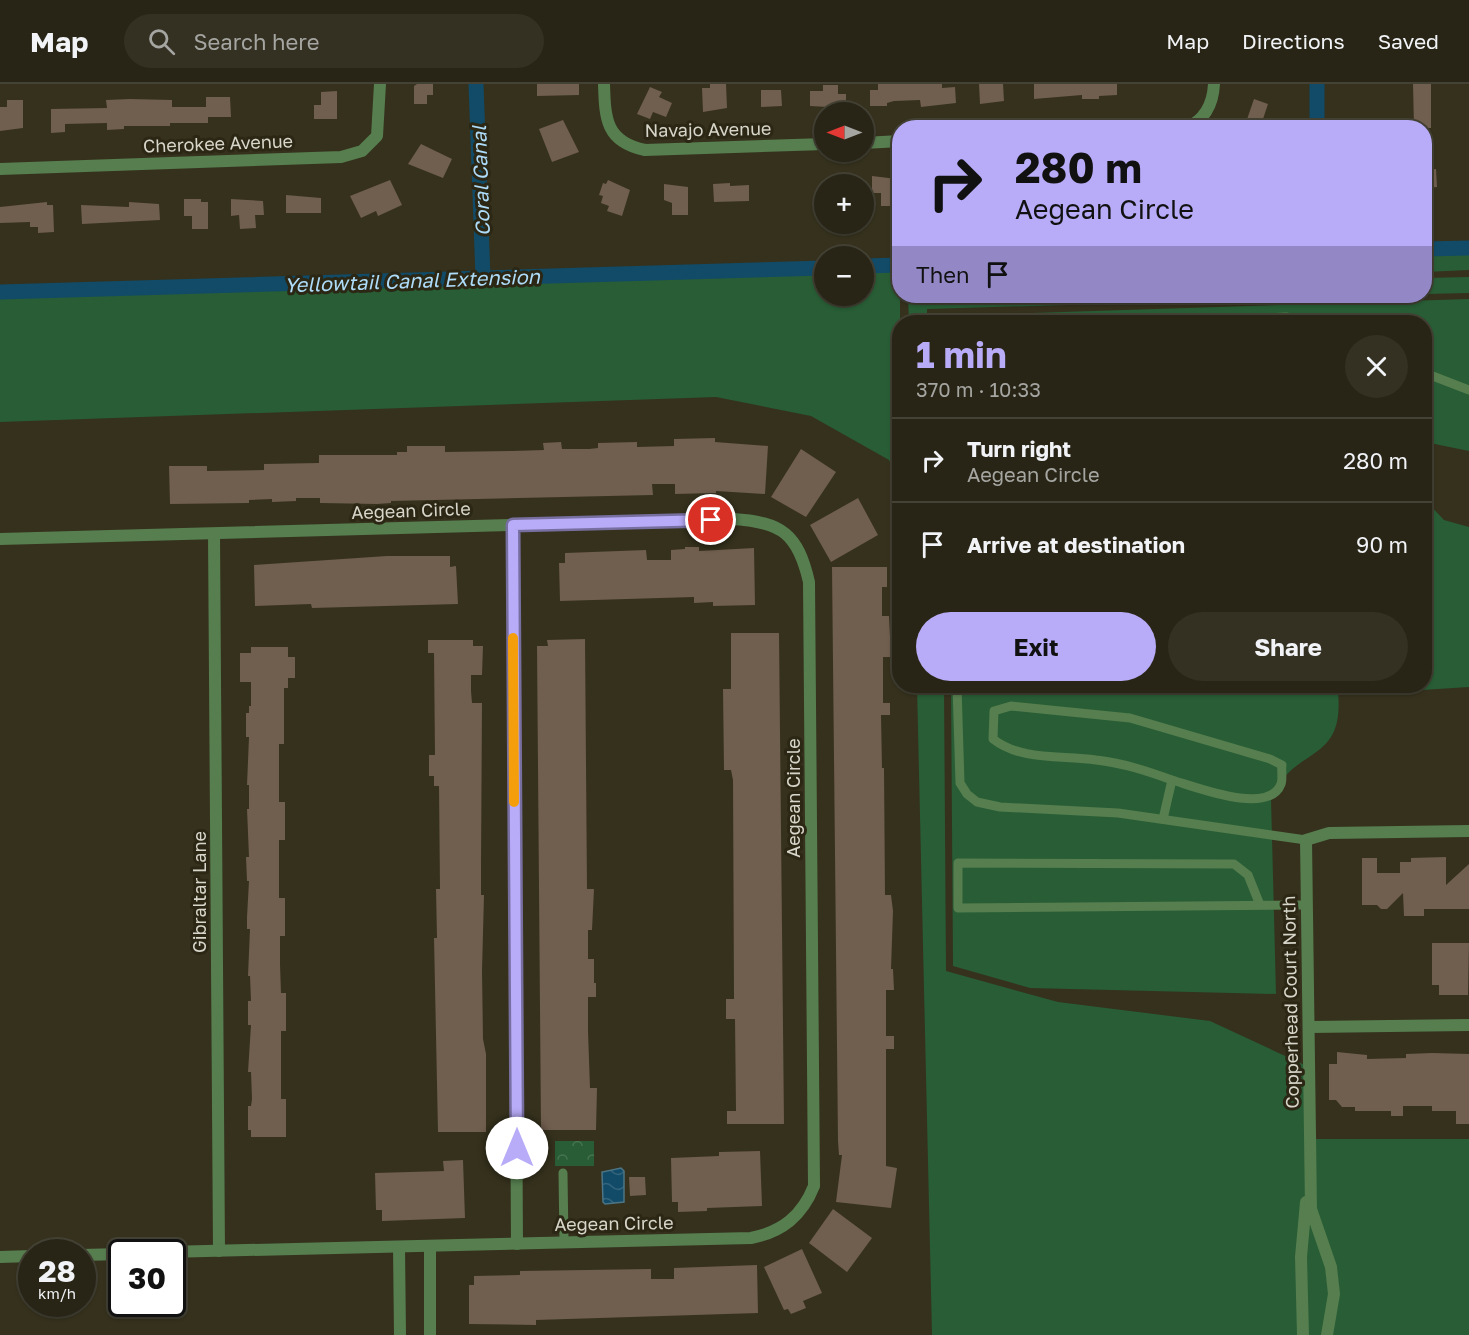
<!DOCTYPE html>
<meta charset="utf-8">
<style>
:root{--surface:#282516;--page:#343123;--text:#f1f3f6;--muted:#a5a5a1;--line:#444235;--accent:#b8abf7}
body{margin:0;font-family:"Golos Text",sans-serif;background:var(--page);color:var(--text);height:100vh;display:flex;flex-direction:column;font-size:22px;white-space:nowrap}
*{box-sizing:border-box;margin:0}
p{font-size:20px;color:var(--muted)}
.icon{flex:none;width:33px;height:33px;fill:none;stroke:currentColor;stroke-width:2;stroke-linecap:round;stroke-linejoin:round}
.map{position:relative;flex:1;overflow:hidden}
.side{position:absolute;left:892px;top:231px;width:540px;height:378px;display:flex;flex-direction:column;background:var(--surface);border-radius:24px;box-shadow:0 2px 4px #0004,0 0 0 2px var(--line)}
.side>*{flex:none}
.guide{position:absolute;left:892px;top:36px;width:540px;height:183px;border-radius:24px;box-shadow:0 2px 4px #0004,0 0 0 2px var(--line);background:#b8abf7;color:#111;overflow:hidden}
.needle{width:39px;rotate:270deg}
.fabs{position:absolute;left:814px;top:18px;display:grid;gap:12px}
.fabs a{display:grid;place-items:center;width:60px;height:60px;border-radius:50%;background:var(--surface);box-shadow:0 2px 4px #0004,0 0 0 2px var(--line);font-size:30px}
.speed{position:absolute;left:18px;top:1155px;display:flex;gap:12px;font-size:30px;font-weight:700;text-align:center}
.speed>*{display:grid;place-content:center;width:78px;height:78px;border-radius:50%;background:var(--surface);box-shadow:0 2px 4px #0004,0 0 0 2px var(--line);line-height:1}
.speed small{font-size:15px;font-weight:400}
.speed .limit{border:3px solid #111;border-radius:9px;background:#fff;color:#111}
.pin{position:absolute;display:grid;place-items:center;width:51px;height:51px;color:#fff;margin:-26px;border:3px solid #fff;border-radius:50%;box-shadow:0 2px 6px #0007}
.me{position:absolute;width:66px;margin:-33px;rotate:0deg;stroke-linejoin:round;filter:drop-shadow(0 0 4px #0008)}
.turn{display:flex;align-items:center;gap:21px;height:126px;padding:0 24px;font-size:27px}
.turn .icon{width:78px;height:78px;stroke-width:2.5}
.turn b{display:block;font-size:42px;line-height:51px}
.then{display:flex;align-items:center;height:57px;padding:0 24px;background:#0003;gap:12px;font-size:22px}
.round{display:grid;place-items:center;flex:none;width:63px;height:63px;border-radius:32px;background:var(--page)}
.headline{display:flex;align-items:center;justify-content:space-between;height:102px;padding:0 24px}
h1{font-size:36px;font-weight:700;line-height:45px;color:var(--accent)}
.action{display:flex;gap:12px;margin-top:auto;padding:12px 24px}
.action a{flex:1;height:69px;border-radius:36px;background:var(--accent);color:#111;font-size:24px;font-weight:700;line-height:69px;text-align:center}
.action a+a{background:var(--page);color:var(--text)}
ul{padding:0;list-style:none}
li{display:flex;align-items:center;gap:18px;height:84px;padding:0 24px;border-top:2px solid var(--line)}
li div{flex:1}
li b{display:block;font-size:22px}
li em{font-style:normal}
header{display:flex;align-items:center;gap:36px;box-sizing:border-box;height:84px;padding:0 30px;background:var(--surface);border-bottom:2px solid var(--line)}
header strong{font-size:28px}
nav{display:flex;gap:33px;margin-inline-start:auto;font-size:21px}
.search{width:420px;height:54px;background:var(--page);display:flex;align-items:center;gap:15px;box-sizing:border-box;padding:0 21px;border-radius:33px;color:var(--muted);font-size:22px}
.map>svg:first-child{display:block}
</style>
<header>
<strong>Map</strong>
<div class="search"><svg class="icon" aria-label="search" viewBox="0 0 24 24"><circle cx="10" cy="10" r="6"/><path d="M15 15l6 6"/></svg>Search here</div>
<nav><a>Map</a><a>Directions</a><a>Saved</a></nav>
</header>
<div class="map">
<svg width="1469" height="1251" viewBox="0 0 1469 1251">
<defs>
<pattern id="park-crowns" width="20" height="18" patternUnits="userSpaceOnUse" patternTransform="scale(1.5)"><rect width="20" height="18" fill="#285d35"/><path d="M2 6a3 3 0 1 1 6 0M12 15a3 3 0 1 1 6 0" fill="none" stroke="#467451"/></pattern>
<pattern id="water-waves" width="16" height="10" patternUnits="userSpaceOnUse" patternTransform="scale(1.5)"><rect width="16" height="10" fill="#114b68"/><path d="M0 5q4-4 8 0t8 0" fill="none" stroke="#33647c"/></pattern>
</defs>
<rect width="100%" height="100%" fill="#35311d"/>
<g fill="#285d35">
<polygon points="1469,160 1469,186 1425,188 1425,161"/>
<polygon points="900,176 900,403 889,376 811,332 716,313 0,338 0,204 825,178 825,212 864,212 864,177"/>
<polygon points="1469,193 1469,209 1425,210 1425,194"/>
<polygon points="908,212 1374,212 927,225 927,238 909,238"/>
<polygon points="1469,215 1469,367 1425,358 1425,238 935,238 934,232"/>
<polygon points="1425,416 1444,436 1469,443 1469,603 1375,609 1338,602 1425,602"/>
<polygon points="917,602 944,602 946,887 1058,918 1210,937 1309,983 1309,1055 1469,1055 1469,1251 932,1251"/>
<path d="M 951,602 L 1305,602 L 1338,608 C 1345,681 1294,661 1271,714 L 1276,910 L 1030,904 L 953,882 Z"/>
</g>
<rect fill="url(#park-crowns)" x="555" y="1057" width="39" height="25"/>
<polygon fill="url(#water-waves)" stroke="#4d7585" stroke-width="1.5" points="621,1084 624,1087 624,1118 605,1120 603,1118 602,1088"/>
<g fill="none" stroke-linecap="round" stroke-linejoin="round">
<g stroke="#114b68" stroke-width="15">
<polyline points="476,0 483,194"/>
<polyline points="1317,0 1317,44"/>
<polyline points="1425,165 1469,164"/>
<polyline points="864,182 900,181"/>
<polyline points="0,208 825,184"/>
</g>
</g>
<g fill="#705e4e">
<polygon points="417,0 433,0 433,11 427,11 427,20 414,20 414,2"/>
<polygon points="537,0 579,0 579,11 537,12"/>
<polygon points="710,0 726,0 727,24 703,28 702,4 710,4"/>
<polygon points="878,0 942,0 942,4 955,3 956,19 921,23 920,16 894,17 887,19 887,22 870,22 870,6 878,6"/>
<polygon points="979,0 1003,0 1004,17 980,20"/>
<polygon points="1034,0 1117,0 1117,11 1099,12 1099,15 1082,15 1082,11 1034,15"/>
<polygon points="1413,0 1431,0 1431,44 1414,44"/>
<polygon points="823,1 838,1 838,10 846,10 846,24 810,22 810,7 823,7"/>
<polygon points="650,3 662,8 659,13 672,19 666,33 653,28 650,35 637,30"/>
<polygon points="761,6 781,6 782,22 761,23"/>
<polygon points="337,7 337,35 314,35 314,21 321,21 321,8"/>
<polygon points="206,13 230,13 231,33 208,33 208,39 170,39 170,42 124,42 124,45 107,46 107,39 65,40 65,48 51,49 51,25 107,24 106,16 130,15 172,16 172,23 206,23"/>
<polygon points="1254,15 1268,20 1260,44 1244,44"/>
<polygon points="7,16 23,16 23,44 0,47 0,23 7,23"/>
<polygon points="563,36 579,68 552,78 539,45"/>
<polygon points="421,60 452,75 443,94 408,80"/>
<polygon points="1436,85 1437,103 1425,104 1425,86"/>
<polygon points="872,92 897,95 897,122 881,122 881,109 872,109"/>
<polygon points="390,96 402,121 378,132 376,127 361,134 350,112"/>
<polygon points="608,96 630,106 622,132 607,127 609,122 601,119 603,112 599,111 603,99 606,100"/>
<polygon points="730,99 730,102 749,101 749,117 714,118 713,100"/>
<polygon points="664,100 688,103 688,131 672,131 672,119 664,116"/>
<polygon points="286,111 321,114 321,129 286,129"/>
<polygon points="184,115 201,115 201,118 208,118 208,145 192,145 192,132 184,132"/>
<polygon points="231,115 263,117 264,131 255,131 256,144 240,145 239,131 231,132"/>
<polygon points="47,118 47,121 53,121 54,148 38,149 38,143 30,143 30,138 0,139 0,123"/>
<polygon points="129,118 159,120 160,136 82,140 81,121 129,123"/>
<polygon points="715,354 715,358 768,362 765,410 716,407 716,409 675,410 675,400 652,400 653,411 391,417 391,419 377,420 320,419 320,414 296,414 296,417 272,418 272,415 249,416 249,419 170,420 169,382 207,382 207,387 264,386 264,380 319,379 319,371 397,371 397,368 407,368 407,362 445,362 445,368 512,367 544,366 543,359 561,358 562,365 589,365 598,364 598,359 637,358 637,363 674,362 674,355"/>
<polygon points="801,365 836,388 806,433 771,413"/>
<polygon points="858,414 878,451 831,478 810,441"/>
<polygon points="685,463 699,463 699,467 754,464 755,521 713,522 713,518 694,519 694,513 560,517 559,479 565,479 565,469 646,466 647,476 671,476 671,466 685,465"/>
<polygon points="387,472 450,472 450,483 456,482 458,520 312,524 311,520 255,522 254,481"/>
<polygon points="832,483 887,483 887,503 882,503 882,532 889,532 891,573 883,573 883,619 890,619 890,631 881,631 882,684 884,684 885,811 891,811 893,827 891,885 893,885 894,906 886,906 886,952 894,952 894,965 886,965 886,1082 897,1084 891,1124 836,1118 842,1071 839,1071 838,1057"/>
<polygon points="731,549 779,549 784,1040 727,1040 727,1027 736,1027 735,935 726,935 726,915 734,915 733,696 731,686 724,686 723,605 731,605"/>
<polygon points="585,555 587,805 594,805 592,846 588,846 588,875 594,875 594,899 596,899 596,913 588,913 588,947 590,1004 597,1004 596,1046 541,1046 537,562 548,562 547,556"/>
<polygon points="428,556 473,556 473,562 483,562 482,591 471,591 471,607 472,619 482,619 481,783 481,811 484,811 482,887 483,955 486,970 486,1048 438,1048 434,854 437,854 436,805 440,805 439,702 434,702 434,692 429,692 429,671 435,671 434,569 428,569"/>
<polygon points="251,563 288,563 288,573 295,573 295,594 288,594 288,604 284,604 284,660 279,660 279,718 285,718 285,756 279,756 279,814 285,814 285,852 280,852 280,880 281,909 286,909 286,947 281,947 281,1015 286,1015 286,1053 251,1053 251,1046 248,1046 248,1022 251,1022 252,1015 251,988 248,988 251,941 248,941 248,917 251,917 250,892 248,892 250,845 247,845 247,833 249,797 247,797 246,773 249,773 247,725 249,725 249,701 247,701 249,653 246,653 246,629 249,629 249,622 251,622 251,598 240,598 240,569 251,569"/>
<polygon points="1446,773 1446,801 1469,780 1469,825 1424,825 1424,832 1404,832 1403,809 1387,825 1381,825 1377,821 1362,821 1362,774 1377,774 1377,789 1400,789 1400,778 1411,778 1411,774"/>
<polygon points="1432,859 1469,859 1468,911 1439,911 1439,901 1432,901"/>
<polygon points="1337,968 1367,971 1367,975 1406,974 1406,970 1432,969 1469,970 1469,1040 1456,1040 1456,1027 1432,1027 1432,1022 1403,1022 1403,1032 1391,1032 1391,1027 1355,1027 1355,1023 1342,1023 1336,1016 1329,1016 1329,980 1337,980"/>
<polygon points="760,1067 762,1122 707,1124 707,1127 678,1128 678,1118 672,1118 671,1074 719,1072 719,1068"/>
<polygon points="463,1076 465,1134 382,1137 382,1126 376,1126 375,1089 444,1087 443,1077"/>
<polygon points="629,1093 645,1093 646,1111 630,1112"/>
<polygon points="833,1125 872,1154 847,1188 809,1159"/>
<polygon points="802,1165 822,1209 803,1217 806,1224 791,1230 788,1225 784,1226 764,1183"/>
<polygon points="757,1181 758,1229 536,1236 536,1241 469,1240 469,1201 474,1201 474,1192 520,1191 520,1187 651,1185 651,1195 674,1195 674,1184"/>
</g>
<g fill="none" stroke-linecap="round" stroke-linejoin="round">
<g stroke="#567e4f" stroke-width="9">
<polyline points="1170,238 1286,233 1314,238"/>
<polyline points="1425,289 1469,306"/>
<polyline points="957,602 960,699 967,710 977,718 1000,723 1118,729 1306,756"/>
<path d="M 1163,735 L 1172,696 C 1147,687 1123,679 1096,676 C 1061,671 1021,677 993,655 L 994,627 L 1011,622 L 1130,634 L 1270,675 L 1282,681 C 1281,686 1283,695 1281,700 C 1269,732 1196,703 1172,696"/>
<polyline points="1260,821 1248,791 1234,780 958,779 958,824 1307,821"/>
<polyline points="563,1089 564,1158"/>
</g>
<g stroke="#567e4f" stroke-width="12">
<path d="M 604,0 C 605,35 606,58 645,66 L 825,60"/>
<path d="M 1186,44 C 1205,36 1213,20 1214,0"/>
<polyline points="864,59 900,57"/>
<polyline points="0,85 341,73 362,67 377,52 380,0"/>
<polyline points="513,442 517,1160"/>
<polyline points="214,450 219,1167"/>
<path d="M 0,455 L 733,435 C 782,438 798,450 809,498 L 814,1102 C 802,1132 782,1148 751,1154 L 166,1168"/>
<polyline points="1310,943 1469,941"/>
<polyline points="399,1163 400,1251"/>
<polyline points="82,1171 122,1170"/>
<polyline points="0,1173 32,1172"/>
<polyline points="430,1251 430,1162"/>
<polyline points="1303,1251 1301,1173 1306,1118"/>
<polyline points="1327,1251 1334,1210 1331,1183 1311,1125 1306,756 1329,749 1469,747"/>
</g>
</g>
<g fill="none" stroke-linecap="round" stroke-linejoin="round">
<g stroke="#786fa1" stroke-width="15">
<polyline id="route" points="517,1064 513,441 711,436"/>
</g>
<use href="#route" stroke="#b8abf7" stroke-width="10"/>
<polyline stroke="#f59e0b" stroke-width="10" points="513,554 514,718"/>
</g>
<g text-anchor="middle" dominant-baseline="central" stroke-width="6" stroke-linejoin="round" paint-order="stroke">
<g font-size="18" fill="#d8d6ca" stroke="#2b2714">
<text transform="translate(708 45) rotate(-1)">Navajo Avenue</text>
<text transform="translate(218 59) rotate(-2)">Cherokee Avenue</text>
<text transform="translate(411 426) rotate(-2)">Aegean Circle</text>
<text transform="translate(793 714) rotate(-90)">Aegean Circle</text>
<text transform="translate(199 808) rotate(-90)">Gibraltar Lane</text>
<text transform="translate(1290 918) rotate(-91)">Copperhead Court North</text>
<text transform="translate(614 1139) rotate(-1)">Aegean Circle</text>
</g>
<g font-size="20" font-style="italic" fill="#addbf8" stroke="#2b2714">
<text transform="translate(480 97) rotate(-92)">Coral Canal</text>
<text transform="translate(412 196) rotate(-2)">Yellowtail Canal Extension</text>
</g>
</g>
</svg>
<div class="fabs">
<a><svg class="needle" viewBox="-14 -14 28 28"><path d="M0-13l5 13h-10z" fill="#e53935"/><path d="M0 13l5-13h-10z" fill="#a5a5a1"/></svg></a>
<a>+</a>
<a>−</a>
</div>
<div class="speed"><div>28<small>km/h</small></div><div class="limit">30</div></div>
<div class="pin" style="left:711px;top:436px;background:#d93025"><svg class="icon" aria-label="arrive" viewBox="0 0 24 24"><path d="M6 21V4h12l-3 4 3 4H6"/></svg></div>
<svg class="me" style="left:517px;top:1064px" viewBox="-20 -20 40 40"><circle r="19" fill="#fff"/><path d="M0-13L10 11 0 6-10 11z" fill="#b8abf7"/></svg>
<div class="guide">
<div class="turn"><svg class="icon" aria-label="right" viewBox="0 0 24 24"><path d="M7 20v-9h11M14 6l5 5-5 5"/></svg><div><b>280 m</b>Aegean Circle</div></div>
<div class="then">Then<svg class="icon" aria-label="arrive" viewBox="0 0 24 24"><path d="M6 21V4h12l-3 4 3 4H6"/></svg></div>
</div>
<section class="side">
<div class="headline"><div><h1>1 min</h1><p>370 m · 10:33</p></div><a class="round"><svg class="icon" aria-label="close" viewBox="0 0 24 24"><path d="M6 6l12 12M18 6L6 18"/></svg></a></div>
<ul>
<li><svg class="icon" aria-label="right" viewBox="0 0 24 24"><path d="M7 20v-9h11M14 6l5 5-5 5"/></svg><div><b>Turn right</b><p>Aegean Circle</p></div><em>280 m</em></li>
<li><svg class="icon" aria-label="arrive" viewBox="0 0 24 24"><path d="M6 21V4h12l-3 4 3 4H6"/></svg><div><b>Arrive at destination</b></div><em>90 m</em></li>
</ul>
<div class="action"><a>Exit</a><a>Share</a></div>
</section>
</div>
